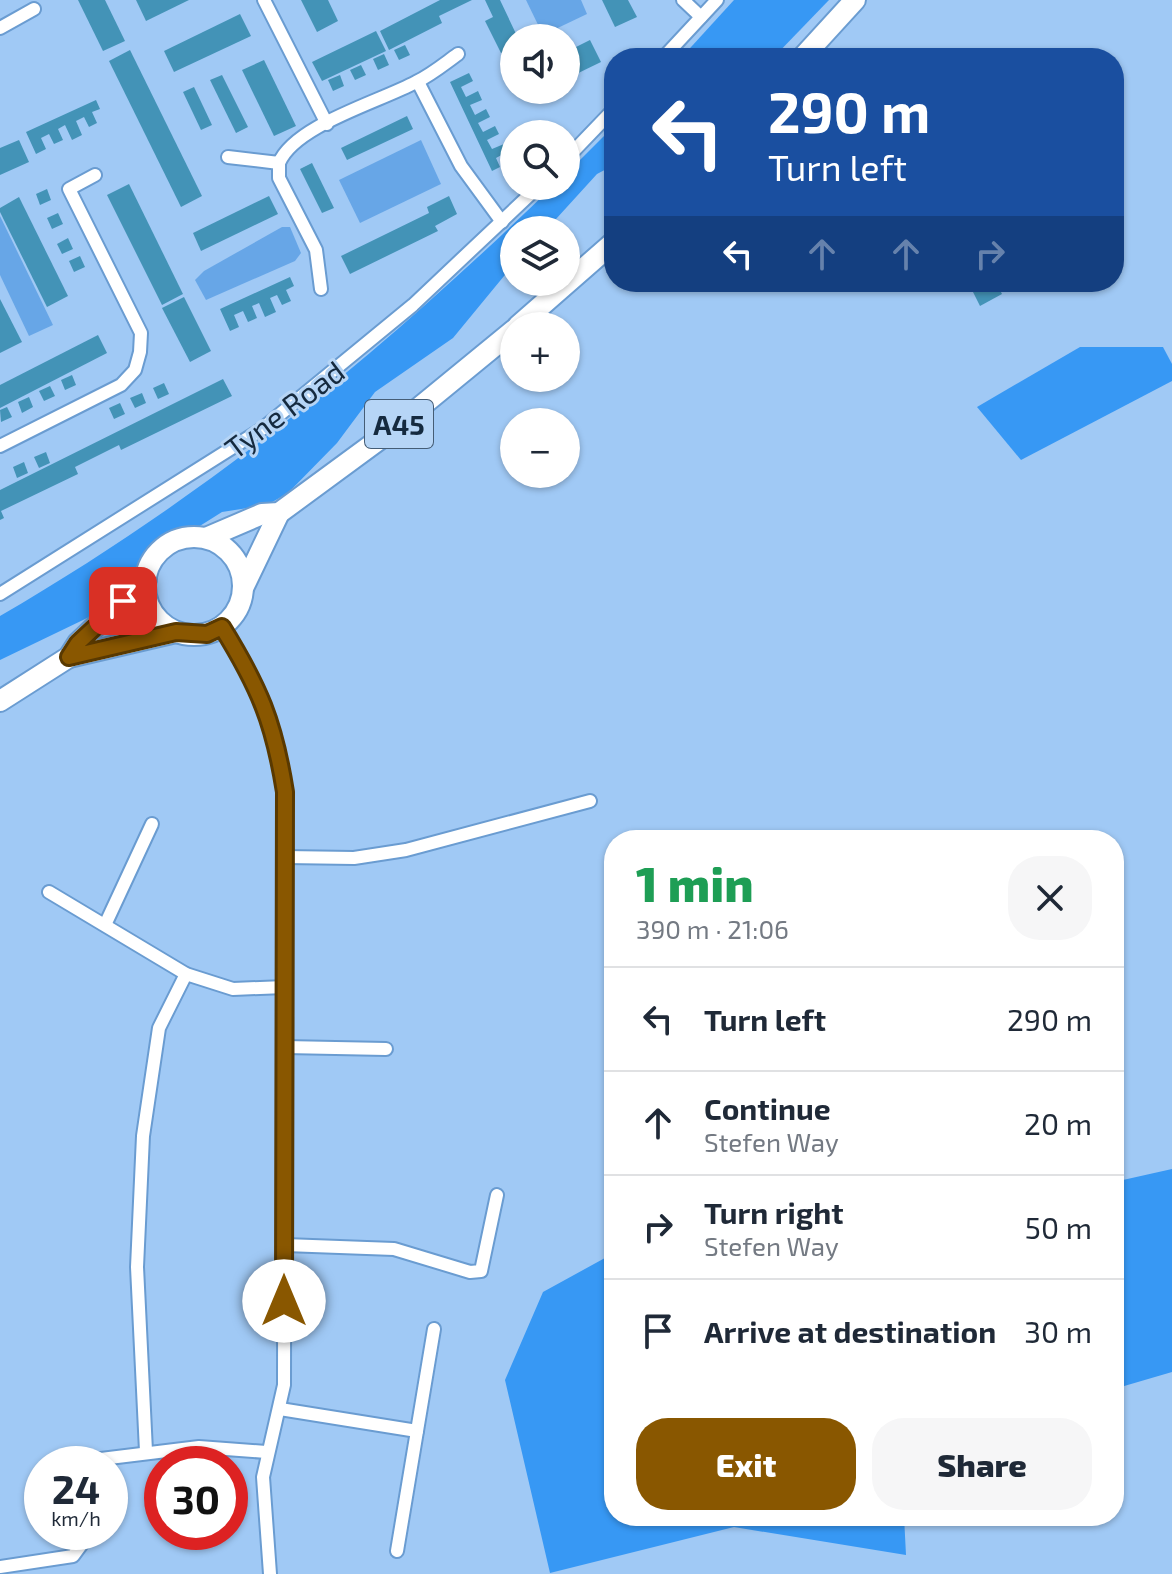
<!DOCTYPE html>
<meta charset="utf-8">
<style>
:root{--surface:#fff;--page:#f6f6f7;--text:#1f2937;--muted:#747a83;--line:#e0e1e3;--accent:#895700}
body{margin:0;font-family:"Exo 2",sans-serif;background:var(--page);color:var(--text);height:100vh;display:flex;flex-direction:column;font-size:30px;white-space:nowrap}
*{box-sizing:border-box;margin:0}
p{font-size:26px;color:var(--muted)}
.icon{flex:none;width:44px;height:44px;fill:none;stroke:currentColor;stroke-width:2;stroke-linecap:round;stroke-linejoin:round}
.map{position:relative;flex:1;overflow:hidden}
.side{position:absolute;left:604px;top:830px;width:520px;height:696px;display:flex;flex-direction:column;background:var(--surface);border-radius:32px;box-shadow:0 2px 6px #0004}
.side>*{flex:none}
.hud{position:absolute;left:604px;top:48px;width:520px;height:244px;border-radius:32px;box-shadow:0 2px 6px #0004;background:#1a4fa0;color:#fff;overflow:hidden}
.controls{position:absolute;left:500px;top:24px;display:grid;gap:16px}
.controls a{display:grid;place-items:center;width:80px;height:80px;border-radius:50%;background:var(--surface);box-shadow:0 2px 6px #0004;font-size:40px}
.speed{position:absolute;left:24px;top:1446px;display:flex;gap:16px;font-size:40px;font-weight:700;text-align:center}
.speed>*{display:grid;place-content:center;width:104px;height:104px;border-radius:50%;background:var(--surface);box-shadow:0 2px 6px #0004;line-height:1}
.speed small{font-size:20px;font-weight:400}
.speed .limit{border:12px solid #d22;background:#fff;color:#111}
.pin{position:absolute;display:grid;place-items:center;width:68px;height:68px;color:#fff;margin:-34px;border-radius:16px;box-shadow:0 4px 12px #0006}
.me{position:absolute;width:88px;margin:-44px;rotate:0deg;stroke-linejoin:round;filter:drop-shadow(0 0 6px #0008)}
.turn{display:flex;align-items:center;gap:28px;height:168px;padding:0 32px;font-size:36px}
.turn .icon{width:104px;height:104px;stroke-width:2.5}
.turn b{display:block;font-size:56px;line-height:68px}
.lanes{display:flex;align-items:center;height:76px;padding:0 32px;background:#0003;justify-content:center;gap:40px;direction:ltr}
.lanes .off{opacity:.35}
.round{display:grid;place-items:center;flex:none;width:84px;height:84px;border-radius:32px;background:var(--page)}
.summary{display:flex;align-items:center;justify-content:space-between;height:136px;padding:0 32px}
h1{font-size:48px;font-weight:800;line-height:60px;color:#1e9e55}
.action{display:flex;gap:16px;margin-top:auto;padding:16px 32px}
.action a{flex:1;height:92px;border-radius:32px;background:var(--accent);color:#fff;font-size:32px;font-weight:800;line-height:92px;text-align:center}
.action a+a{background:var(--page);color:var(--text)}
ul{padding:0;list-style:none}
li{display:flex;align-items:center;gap:24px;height:104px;padding:0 32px;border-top:2px solid var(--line)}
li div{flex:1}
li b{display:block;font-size:30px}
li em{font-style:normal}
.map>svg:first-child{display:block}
</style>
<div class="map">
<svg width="1172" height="1574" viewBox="0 0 1172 1574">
<rect width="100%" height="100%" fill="#a0c9f5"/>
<g fill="#67a6e7">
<polygon points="526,0 581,0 587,14 543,35"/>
<polygon points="421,140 441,184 360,223 339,180"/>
<polygon points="0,216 53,325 29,336 0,275"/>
<polygon points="282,227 290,227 301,253 295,261 206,300 195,280 204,271"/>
</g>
<g fill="#3798f4">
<polygon points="734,0 829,0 773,58 681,58"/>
<path d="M 614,126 L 614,165 L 597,174 L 546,230 L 514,230 L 514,264 L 453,338 L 375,392 L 337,443 L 288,493 L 267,505 L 222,512 L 149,558 L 137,594 L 0,660 L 0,616 C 207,496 382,352 553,186 L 566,186 L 566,174 Z"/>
<polygon points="1080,347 1163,347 1172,364 1172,381 1021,460 977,407"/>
<polygon points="1172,1169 1172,1372 1114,1389 1114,1182"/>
<polygon points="614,1253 614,1516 904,1516 906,1555 734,1527 550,1573 505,1380 543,1292"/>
</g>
<g fill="#4393b7">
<polygon points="78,0 105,0 125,41 103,51"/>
<polygon points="136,0 189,0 146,21"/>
<polygon points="301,0 328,0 338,21 317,32"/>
<polygon points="440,0 472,0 439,16 442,23 389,50 380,31"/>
<polygon points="485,0 500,0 518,38 514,38 514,47 501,53 485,21 493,17"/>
<polygon points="602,0 628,0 637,17 615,27"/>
<polygon points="240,14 251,36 174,72 164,51"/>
<polygon points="376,31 386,51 322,81 312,62"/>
<polygon points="590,40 601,62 566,79 566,52"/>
<polygon points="405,45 410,55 399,60 394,50"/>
<polygon points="130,50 202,196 181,207 109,61"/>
<polygon points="384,54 389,65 378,70 373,59"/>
<polygon points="264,60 296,126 274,136 242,70"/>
<polygon points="361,65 366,75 355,80 350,70"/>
<polygon points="469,73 473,81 461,87 466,97 478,91 482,100 470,105 475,115 486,109 490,117 478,123 483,132 495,126 499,134 487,140 492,149 504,144 507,152 496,158 500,167 492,171 450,82"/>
<polygon points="222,75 248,127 236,133 210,80"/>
<polygon points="340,75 344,86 333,91 328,80"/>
<polygon points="194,87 212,125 201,130 183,92"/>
<polygon points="520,90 543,90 525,99"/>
<polygon points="96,100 100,109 92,112 97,123 89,127 84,117 76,121 82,135 72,140 65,125 58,129 63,140 54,144 49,134 41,138 46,149 36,154 26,132"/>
<polygon points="407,116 413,129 347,160 341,148"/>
<polygon points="19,140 29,162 0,175 0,148"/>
<polygon points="312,163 334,208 322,213 300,169"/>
<polygon points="129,184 183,294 162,305 107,195"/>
<polygon points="47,189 51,200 40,205 36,194"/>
<polygon points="269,196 278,214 201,251 193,233"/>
<polygon points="449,196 457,214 435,226 438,231 350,274 341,256 429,213 427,207"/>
<polygon points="19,197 68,296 47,307 0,212 0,208"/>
<polygon points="58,213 63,224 52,229 47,218"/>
<polygon points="68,238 73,249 62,254 57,244"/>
<polygon points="80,256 85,267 74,272 69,261"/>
<polygon points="290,277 294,286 286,290 291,301 282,305 277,295 270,298 276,312 265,317 259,303 252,306 257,318 248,322 243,311 234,315 239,327 230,331 220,309"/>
<polygon points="968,282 996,282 1002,294 980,306"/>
<polygon points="184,297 211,351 190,362 162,308"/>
<polygon points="0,299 22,342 0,353"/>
<polygon points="98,335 107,353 0,408 0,385"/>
<polygon points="72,375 76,385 65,390 61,380"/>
<polygon points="223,379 232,396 121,450 119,445 75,467 78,474 1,511 4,518 0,520 0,490"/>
<polygon points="164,383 169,394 158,399 153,388"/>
<polygon points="50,386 55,396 44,401 39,391"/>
<polygon points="142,393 146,403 135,408 130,398"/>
<polygon points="29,397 33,407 22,413 18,402"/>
<polygon points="120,403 125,414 114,419 109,408"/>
<polygon points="7,407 12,417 1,422 0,410"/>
<polygon points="46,452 50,463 39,468 34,457"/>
<polygon points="24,462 28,473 17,478 13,467"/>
</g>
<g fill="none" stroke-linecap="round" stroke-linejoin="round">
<g stroke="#6a9cd1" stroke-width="16">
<g id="minor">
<polyline points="264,0 327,124"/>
<polyline points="683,0 701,17"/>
<polyline points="0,28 34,9"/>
<polyline points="663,58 717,0"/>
<polyline points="418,82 461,166 502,222"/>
<path d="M 228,157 L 279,163 C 295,125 379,102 416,82 C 431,75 444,64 458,54"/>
<polyline points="566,159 614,109"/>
<polyline points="279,163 279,178 316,250 321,289"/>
<polyline points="0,446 121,385 135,370 140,352 141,333 69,189 95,175"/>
<polyline points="0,594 262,429 413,305 539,186"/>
<path d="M 222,627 C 259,686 274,722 285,792 L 284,1385 L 263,1477 L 270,1574"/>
<polyline points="285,857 354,858 406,850 590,801"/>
<polyline points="49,892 186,974 233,989 285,987"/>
<polyline points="105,925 152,824"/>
<polyline points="285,1047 386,1049"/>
<polyline points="285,1245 394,1249 470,1272 481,1271 497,1195"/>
<polyline points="280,1409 417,1431"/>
<polyline points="146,1451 137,1267 143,1136 159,1028 186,974"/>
<polyline points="60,1464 199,1447 266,1452"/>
<polyline points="397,1551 434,1329"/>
<polyline points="0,1567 73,1556 84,1541 84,1532"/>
</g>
</g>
<g stroke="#6a9cd1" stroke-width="24">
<g id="trunk">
<polyline points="802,58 855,0"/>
<polyline points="518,326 614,242"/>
<circle cx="194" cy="586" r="49"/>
<polyline points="206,538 262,514 279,513 392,430 514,330"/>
<polyline points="244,586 279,513"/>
<polyline points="69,657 176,632"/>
<polyline points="0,701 69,657 78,643 146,579"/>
</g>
</g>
<use href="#minor" stroke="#fff" stroke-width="12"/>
<use href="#trunk" stroke="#fff" stroke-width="20"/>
</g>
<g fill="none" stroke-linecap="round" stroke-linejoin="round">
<g stroke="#593900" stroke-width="20">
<path id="route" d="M 123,601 L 78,643 L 69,657 L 176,632 L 207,634 L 222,627 C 259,687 274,722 285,792 L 284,1301"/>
</g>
<use href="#route" stroke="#895700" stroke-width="14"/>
</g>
<g text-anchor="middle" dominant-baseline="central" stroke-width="6" stroke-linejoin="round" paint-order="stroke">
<rect fill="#b6d5f6" stroke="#455d76" stroke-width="2" x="365" y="400" width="68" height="48" rx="6"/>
<g font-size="28" font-weight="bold" fill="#152a3f">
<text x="399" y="424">A45</text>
</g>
<g font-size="30" fill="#152a3f" stroke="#b6d5f6">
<text transform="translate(284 409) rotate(-37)">Tyne Road</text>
</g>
</g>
</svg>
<div class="controls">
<a><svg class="icon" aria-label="sound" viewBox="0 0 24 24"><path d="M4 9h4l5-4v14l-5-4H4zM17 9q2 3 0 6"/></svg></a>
<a><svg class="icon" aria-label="search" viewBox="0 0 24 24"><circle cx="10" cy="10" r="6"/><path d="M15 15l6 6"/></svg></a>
<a><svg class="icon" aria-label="layers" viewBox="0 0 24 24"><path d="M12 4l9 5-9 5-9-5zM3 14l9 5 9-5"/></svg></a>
<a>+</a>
<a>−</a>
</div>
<div class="speed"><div>24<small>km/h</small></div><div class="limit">30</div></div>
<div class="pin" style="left:123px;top:601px;background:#d93025"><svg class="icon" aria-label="arrive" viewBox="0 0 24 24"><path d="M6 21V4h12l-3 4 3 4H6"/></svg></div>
<svg class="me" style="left:284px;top:1301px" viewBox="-20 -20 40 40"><circle r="19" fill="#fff"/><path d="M0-13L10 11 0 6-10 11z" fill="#895700"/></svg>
<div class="hud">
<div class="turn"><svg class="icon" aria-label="left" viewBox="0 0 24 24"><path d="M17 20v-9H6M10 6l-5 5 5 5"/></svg><div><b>290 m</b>Turn left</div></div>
<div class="lanes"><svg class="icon" aria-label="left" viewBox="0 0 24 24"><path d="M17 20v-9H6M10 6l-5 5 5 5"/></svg><svg class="icon off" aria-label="ahead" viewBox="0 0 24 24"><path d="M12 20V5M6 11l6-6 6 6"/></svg><svg class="icon off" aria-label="ahead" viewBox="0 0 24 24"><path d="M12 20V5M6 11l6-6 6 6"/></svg><svg class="icon off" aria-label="right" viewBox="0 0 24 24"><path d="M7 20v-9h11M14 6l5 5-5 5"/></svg></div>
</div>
<section class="side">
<div class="summary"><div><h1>1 min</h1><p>390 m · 21:06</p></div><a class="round"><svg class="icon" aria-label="close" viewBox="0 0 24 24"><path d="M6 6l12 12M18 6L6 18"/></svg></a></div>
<ul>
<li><svg class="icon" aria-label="left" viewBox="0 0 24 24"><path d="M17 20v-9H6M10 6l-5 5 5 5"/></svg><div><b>Turn left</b></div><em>290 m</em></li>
<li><svg class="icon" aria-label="ahead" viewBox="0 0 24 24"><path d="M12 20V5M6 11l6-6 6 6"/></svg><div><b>Continue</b><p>Stefen Way</p></div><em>20 m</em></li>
<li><svg class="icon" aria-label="right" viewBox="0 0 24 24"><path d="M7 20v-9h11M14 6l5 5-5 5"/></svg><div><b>Turn right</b><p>Stefen Way</p></div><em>50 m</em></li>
<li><svg class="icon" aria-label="arrive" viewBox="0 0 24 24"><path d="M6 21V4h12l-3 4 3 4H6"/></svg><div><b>Arrive at destination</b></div><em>30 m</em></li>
</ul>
<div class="action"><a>Exit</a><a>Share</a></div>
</section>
</div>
